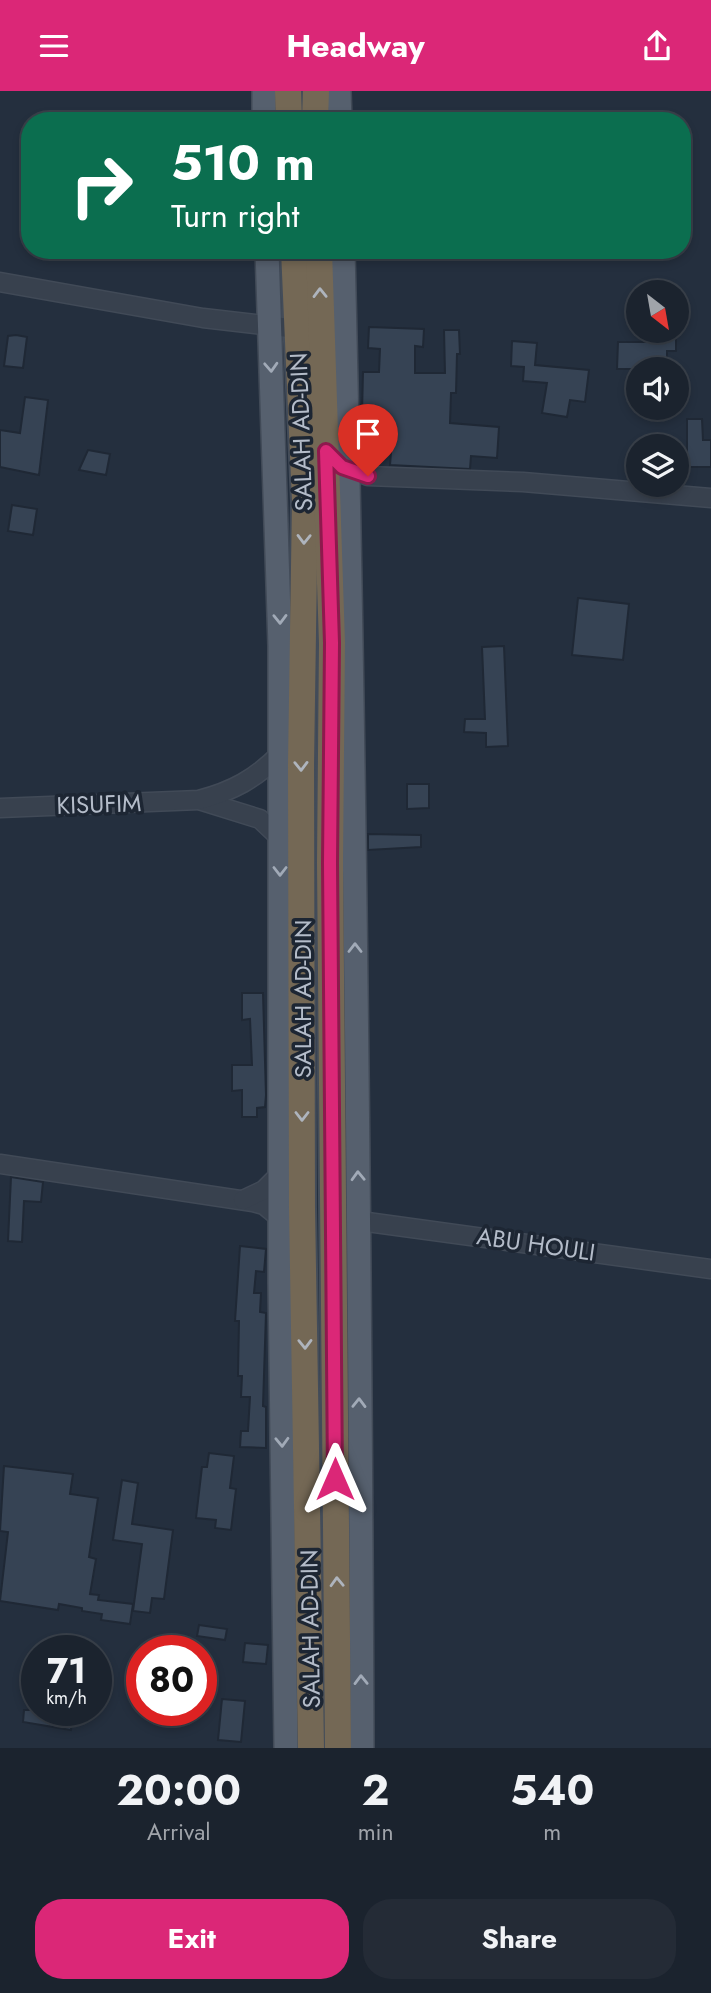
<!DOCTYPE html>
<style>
:root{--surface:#1b232e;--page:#242b36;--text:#f1f3f6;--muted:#a0a4aa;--line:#39404a;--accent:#db2777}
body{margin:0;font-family:Jost,sans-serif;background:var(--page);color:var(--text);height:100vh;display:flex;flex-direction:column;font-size:26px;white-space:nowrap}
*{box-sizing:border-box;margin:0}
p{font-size:23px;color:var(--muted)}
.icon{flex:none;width:38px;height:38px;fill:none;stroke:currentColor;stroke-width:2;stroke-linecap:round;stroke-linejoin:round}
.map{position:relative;height:1657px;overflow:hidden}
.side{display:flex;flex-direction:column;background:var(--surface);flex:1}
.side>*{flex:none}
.banner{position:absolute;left:21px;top:21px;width:670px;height:147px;border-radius:28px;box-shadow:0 4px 10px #0003,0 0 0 2px var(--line);background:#0b6e4f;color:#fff;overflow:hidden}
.needle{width:46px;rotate:149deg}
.fabs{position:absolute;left:626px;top:189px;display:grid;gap:14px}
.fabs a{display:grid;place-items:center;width:63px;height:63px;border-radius:50%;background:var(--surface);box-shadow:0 4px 10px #0003,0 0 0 2px var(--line);font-size:35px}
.speed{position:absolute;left:21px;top:1544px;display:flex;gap:14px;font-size:35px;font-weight:700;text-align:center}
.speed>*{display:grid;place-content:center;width:91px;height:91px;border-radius:50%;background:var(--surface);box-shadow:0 4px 10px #0003,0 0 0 2px var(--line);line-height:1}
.speed small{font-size:18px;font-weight:400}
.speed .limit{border:10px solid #d22;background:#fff;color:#111}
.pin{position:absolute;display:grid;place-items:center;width:60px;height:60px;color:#fff;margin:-72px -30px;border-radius:50% 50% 50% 0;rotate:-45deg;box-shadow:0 0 7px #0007}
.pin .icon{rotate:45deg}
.me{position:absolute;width:77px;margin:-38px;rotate:0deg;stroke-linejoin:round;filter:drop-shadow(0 0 5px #0008)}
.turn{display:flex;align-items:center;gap:24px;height:147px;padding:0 35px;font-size:32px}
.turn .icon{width:91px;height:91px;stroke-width:2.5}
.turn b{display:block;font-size:49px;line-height:60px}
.eta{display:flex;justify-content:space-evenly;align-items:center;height:119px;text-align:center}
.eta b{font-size:42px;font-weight:700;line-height:49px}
.action{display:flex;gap:14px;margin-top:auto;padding:14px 35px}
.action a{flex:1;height:80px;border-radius:28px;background:var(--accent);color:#fff;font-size:28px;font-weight:700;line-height:80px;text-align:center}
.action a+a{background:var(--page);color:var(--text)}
header{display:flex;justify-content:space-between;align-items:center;height:91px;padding:0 35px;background:var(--accent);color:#fff;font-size:32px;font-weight:700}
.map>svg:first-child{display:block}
</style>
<header><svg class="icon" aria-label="menu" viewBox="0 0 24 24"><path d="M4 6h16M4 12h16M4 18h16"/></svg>Headway<svg class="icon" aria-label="share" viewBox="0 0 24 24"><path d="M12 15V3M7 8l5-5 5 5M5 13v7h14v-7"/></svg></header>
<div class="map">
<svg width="711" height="1657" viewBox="0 0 711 1657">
<rect width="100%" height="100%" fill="#242f3e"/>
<g fill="#364354" stroke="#1f2835" stroke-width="2">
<polygon points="369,236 424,238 423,256 415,255 415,282 445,282 444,239 459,239 460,263 457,263 456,302 451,302 450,332 499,336 497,367 471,365 470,378 390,374 391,362 361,362 363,281 379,281 380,258 368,257"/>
<polygon points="16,244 27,246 23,277 4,275 8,245"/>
<polygon points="676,247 676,260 667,260 667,278 617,278 618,251 653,251 653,248"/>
<polygon points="512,250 537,252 535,274 589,279 585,311 570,309 567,326 542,322 547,292 523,290 524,276 511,275"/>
<polygon points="25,306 48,309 39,384 0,376 0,339 20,342"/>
<polygon points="687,328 702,328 703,349 711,349 711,376 687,376"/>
<polygon points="88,359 110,363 106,384 79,379"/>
<polygon points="12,414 37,418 33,444 8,440"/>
<polygon points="578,507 629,513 623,569 572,564"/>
<polygon points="504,555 508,655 486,656 486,642 464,641 465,628 485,628 482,556"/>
<polygon points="407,693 429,693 429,717 407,718"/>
<polygon points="368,743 421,744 421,756 368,759"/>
<polygon points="242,902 263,902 266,1004 265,1016 257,1017 257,1026 242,1026 242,999 232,1000 232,974 252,974 250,928 242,929"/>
<polygon points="11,1086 43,1091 41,1111 24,1110 22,1151 8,1150"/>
<polygon points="240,1155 266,1158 264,1181 256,1180 254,1202 261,1202 260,1221 266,1222 263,1315 266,1316 266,1357 240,1356 241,1340 248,1340 250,1306 241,1306 242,1285 238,1285 239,1230 235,1230"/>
<polygon points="209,1362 234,1365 230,1397 236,1398 231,1439 215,1437 216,1429 196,1427 202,1376 207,1376"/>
<polygon points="4,1375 73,1383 70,1403 98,1407 89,1466 96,1468 90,1503 99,1504 98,1509 133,1513 130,1533 101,1529 102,1523 82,1520 82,1517 59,1513 58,1519 0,1510 8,1441 0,1440"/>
<polygon points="122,1389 138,1392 132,1433 173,1439 164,1508 152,1507 150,1522 133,1520 142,1453 113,1449"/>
<polygon points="199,1534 227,1538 225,1549 197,1545"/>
<polygon points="245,1552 268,1554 266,1573 243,1571"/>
<polygon points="222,1608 245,1610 241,1651 218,1649"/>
<polygon points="24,1619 73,1619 71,1639 23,1631"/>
</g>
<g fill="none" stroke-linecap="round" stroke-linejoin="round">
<g stroke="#414a57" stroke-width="21">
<g id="minor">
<polyline points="0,191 203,227 298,238"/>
<polyline points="338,373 368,385 523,391 711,407"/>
<polyline points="202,710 260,728 280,747"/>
<path d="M 0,717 L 199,709 C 233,700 255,688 280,663"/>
<polyline points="0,1073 253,1111 264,1114 280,1127"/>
<polyline points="243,1109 264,1099 281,1082"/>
<polyline points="360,1130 711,1178"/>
</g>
</g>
<g stroke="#414a57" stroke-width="26">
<g id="major">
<polyline points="264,0 264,30"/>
<polyline points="339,0 340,30"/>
<polyline points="267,159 280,555 280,1193 286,1657"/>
<path d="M 343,159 C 355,658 360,1158 362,1657"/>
</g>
</g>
<g stroke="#434c59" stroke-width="30">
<g id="highway">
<polyline points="288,0 289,30"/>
<polyline points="315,30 316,0"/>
<polyline points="294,159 305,410 301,674 302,1117 311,1657"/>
<polyline points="319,159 332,552 330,772 338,1657"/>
</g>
</g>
<use href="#minor" stroke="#38414e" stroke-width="18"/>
<use href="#major" stroke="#56606e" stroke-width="23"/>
<use href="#highway" stroke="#746855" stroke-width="26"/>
</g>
<defs><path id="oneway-chevron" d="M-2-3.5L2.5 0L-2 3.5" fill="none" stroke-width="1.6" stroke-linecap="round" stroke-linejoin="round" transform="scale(1.75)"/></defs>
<g stroke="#aeb4bd">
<use href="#oneway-chevron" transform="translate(320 202) rotate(-91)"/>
<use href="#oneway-chevron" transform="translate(304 448) rotate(91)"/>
<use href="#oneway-chevron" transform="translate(301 675) rotate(89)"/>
<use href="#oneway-chevron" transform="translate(302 1025) rotate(90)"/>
<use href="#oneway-chevron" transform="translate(305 1253) rotate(89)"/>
<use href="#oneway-chevron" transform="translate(337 1491) rotate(-92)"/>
</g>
<g stroke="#a1aab7">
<use href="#oneway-chevron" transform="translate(271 276) rotate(87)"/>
<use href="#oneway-chevron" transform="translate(280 528) rotate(89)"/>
<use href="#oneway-chevron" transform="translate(280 780) rotate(90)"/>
<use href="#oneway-chevron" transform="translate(355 857) rotate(-90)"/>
<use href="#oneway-chevron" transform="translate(358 1085) rotate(-92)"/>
<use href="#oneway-chevron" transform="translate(359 1312) rotate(-89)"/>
<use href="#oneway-chevron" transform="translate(282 1351) rotate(88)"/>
<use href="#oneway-chevron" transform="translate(361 1589) rotate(-91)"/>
</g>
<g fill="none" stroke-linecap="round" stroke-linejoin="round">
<g stroke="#8e194d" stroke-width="18">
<polyline id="route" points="335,1388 330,772 332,552 326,360 342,376 368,385"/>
</g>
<use href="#route" stroke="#db2777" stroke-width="12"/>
</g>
<g text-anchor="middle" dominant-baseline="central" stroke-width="7" stroke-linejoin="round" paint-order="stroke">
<g font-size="24" fill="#b4bcc9" stroke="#1d2633">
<text transform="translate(301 341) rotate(-92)">SALAH AD-DIN</text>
<text transform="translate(99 713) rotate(-2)">KISUFIM</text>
<text transform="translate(302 908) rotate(-90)">SALAH AD-DIN</text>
<text transform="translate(536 1153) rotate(8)">ABU HOULI</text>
<text transform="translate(310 1538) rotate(-91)">SALAH AD-DIN</text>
</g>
</g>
</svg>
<div class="fabs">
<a><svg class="needle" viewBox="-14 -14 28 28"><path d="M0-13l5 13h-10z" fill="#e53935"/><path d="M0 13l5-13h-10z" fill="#a0a4aa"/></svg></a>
<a><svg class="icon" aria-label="sound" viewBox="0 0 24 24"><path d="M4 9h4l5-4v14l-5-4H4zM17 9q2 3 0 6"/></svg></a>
<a><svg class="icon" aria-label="layers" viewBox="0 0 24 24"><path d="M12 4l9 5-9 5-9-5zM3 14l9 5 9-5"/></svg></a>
</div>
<div class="speed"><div>71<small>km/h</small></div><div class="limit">80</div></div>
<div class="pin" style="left:368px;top:385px;background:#d93025"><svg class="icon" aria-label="arrive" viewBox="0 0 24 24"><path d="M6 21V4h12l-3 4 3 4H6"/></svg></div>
<svg class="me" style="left:335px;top:1388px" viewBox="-20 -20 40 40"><path d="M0-17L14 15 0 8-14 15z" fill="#db2777" stroke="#fff" stroke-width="4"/></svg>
<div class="banner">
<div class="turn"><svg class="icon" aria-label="right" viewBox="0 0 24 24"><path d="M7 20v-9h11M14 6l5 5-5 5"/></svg><div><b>510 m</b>Turn right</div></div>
</div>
</div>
<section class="side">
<div class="eta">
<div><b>20:00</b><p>Arrival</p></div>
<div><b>2</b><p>min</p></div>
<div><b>540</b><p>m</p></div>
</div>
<div class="action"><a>Exit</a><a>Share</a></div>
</section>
